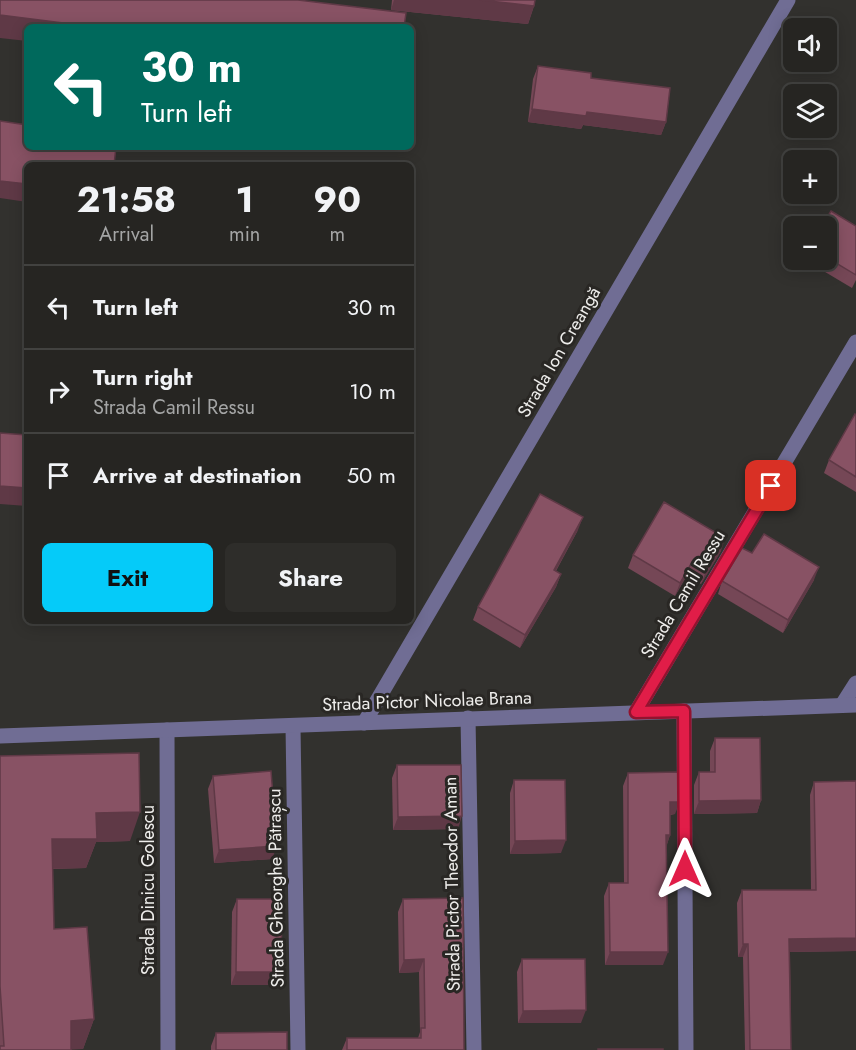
<!DOCTYPE html>
<meta charset="utf-8">
<style>
:root{--surface:#262522;--page:#2e2d2a;--text:#f1f3f6;--muted:#a4a5a5;--line:#424240;--accent:#05cbf9}
body{margin:0;font-family:Jost,sans-serif;background:var(--page);color:var(--text);height:100vh;display:flex;flex-direction:column;font-size:22px;white-space:nowrap}
*{box-sizing:border-box;margin:0}
p{font-size:20px;color:var(--muted)}
.icon{flex:none;width:33px;height:33px;fill:none;stroke:currentColor;stroke-width:2;stroke-linecap:round;stroke-linejoin:round}
.map{position:relative;flex:1;overflow:hidden}
.sheet{position:absolute;left:24px;top:162px;width:390px;height:462px;display:flex;flex-direction:column;background:var(--surface);border-radius:9px;box-shadow:0 3px 15px #0003,0 0 0 2px var(--line)}
.sheet>*{flex:none}
.banner{position:absolute;left:24px;top:24px;width:390px;height:126px;border-radius:9px;box-shadow:0 3px 15px #0003,0 0 0 2px var(--line);background:#00695c;color:#fff;overflow:hidden}
.fabs{position:absolute;left:783px;top:18px;display:grid;gap:12px}
.fabs a{display:grid;place-items:center;width:54px;height:54px;border-radius:9px;background:var(--surface);box-shadow:0 3px 15px #0003,0 0 0 2px var(--line);font-size:30px}
.pin{position:absolute;display:grid;place-items:center;width:51px;height:51px;color:#fff;margin:-26px;border-radius:12px;box-shadow:0 3px 9px #0006}
.me{position:absolute;width:66px;margin:-33px;rotate:0deg;stroke-linejoin:round;filter:drop-shadow(0 0 4px #0008)}
.turn{display:flex;align-items:center;gap:21px;height:126px;padding:0 18px;font-size:27px}
.turn .icon{width:78px;height:78px;stroke-width:2.5}
.turn b{display:block;font-size:42px;line-height:51px}
.eta{display:flex;justify-content:space-evenly;align-items:center;height:102px;text-align:center}
.eta b{font-size:36px;font-weight:700;line-height:42px}
.cta{display:flex;gap:12px;margin-top:auto;padding:12px 18px}
.cta a{flex:1;height:69px;border-radius:9px;background:var(--accent);color:#111;font-size:24px;font-weight:700;line-height:69px;text-align:center}
.cta a+a{background:var(--page);color:var(--text)}
ul{padding:0;list-style:none}
li{display:flex;align-items:center;gap:18px;height:84px;padding:0 18px;border-top:2px solid var(--line)}
li div{flex:1}
li b{display:block;font-size:22px}
li em{font-style:normal}
.map>svg:first-child{display:block}
</style>
<div class="map">
<svg width="856" height="1050" viewBox="0 0 856 1050">
<rect width="100%" height="100%" fill="#32312e"/>
<g fill="none" stroke-linecap="round" stroke-linejoin="round">
<g stroke="#706d94" stroke-width="15">
<polyline points="842,705 856,683"/>
<polyline points="684,711 686,1050"/>
<polyline points="636,712 856,342"/>
<polyline points="468,718 474,1050"/>
<polyline points="364,723 788,0"/>
<polyline points="293,726 298,1050"/>
<polyline points="167,730 168,1050"/>
<polyline points="0,736 856,705"/>
</g>
</g>
<g fill="#754756">
<polygon points="392,0 535,0 534,6 528,24 391,10"/>
<polygon points="538,66 591,78 666,122 661,135 583,125 581,129 528,122 533,79"/>
<polygon points="826,226 856,226 856,280 852,288 805,260 826,260"/>
<polygon points="856,415 856,492 824,473 829,460"/>
<polygon points="578,530 556,571 561,574 556,587 520,648 473,620 478,607"/>
<polygon points="721,551 701,584 687,575 675,596 628,568 633,555"/>
<polygon points="752,553 814,580 783,633 718,594 722,581"/>
<polygon points="715,738 761,800 757,813 694,814 694,785 699,772 710,772 710,751"/>
<polygon points="0,756 130,841 96,842 86,868 53,869 54,929 94,1019 83,1049 0,1050"/>
<polygon points="397,765 458,829 393,830 392,778"/>
<polygon points="628,773 675,814 670,815 670,835 666,847 663,965 605,965 604,896 609,883 624,883 623,786"/>
<polygon points="213,776 272,859 214,863 208,789"/>
<polygon points="514,780 561,853 510,854 510,793"/>
<polygon points="856,781 856,951 790,952 791,1050 745,1050 743,957 738,957 737,903 742,890 811,890 810,795 814,782"/>
<polygon points="237,899 281,972 277,985 231,985 232,912"/>
<polygon points="403,899 464,1050 342,1050 347,1038 418,1038 420,1032 419,972 399,973 398,912"/>
<polygon points="522,959 581,1023 518,1023 517,972"/>
<polygon points="216,1033 287,1050 211,1050 211,1046"/>
</g>
<g fill="#5f3946">
<polygon points="394,0 480,0 534,6 528,24 391,10"/>
<polygon points="0,15 95,27 27,27 27,41 0,38"/>
<polygon points="532,109 587,112 666,122 661,135 583,125 581,129 528,122"/>
<polygon points="0,181 27,184 27,202 0,198"/>
<polygon points="0,486 27,488 27,506 0,504"/>
<polygon points="583,517 578,530 549,583 554,570"/>
<polygon points="725,538 721,551 701,584 706,571"/>
<polygon points="692,562 687,575 675,596 680,583"/>
<polygon points="819,567 814,580 783,633 788,620"/>
<polygon points="561,574 556,587 520,648 525,635"/>
<polygon points="761,800 757,813 694,814 699,801"/>
<polygon points="670,802 680,802 675,814 665,815"/>
<polygon points="140,812 130,841 96,842 86,868 41,869 52,839 96,813"/>
<polygon points="462,816 458,829 393,830 398,817"/>
<polygon points="666,835 670,835 666,848"/>
<polygon points="566,840 561,853 510,854 515,841"/>
<polygon points="277,846 272,859 214,863 219,850"/>
<polygon points="856,938 856,951 785,952 789,939"/>
<polygon points="743,944 748,944 743,957 738,957"/>
<polygon points="610,952 668,952 663,965 605,965"/>
<polygon points="424,959 419,972 399,973 404,960"/>
<polygon points="236,972 281,972 277,985 231,985"/>
<polygon points="586,1010 581,1023 518,1023 523,1011"/>
<polygon points="94,1019 83,1049 60,1050 71,1021"/>
</g>
<g fill="#885264" stroke="#5f3946" stroke-width="1.5">
<polygon points="0,0 298,0 406,13 404,27 95,27 0,15"/>
<polygon points="480,0 535,0 534,6"/>
<polygon points="538,66 591,73 591,78 670,88 666,122 587,112 586,116 532,109"/>
<polygon points="0,121 27,125 27,147 116,147 114,165 27,165 27,184 0,181"/>
<polygon points="831,211 856,226 856,275 826,257 826,226 822,226"/>
<polygon points="855,414 856,415 856,477 829,460"/>
<polygon points="0,433 27,435 27,488 0,486"/>
<polygon points="540,494 583,517 554,570 561,574 525,635 478,607"/>
<polygon points="664,502 725,538 706,571 692,562 680,583 633,555"/>
<polygon points="764,534 819,567 788,620 722,581 742,548 752,553"/>
<polygon points="715,738 760,738 761,800 699,801 699,772 715,772"/>
<polygon points="139,753 140,812 96,813 97,839 52,839 54,929 87,927 94,1019 71,1021 71,1050 0,1050 0,1046 4,1046 0,986 0,756"/>
<polygon points="397,765 461,765 462,816 398,817"/>
<polygon points="271,771 277,846 219,850 213,776"/>
<polygon points="679,772 680,802 670,802 670,835 666,835 668,952 610,952 609,883 628,883 628,773"/>
<polygon points="514,780 565,780 566,840 515,841"/>
<polygon points="856,781 856,938 789,939 791,1050 750,1050 748,944 743,944 742,890 816,890 814,782"/>
<polygon points="463,898 464,1050 347,1050 347,1038 421,1038 421,1028 425,1028 424,959 404,960 403,899"/>
<polygon points="237,899 282,899 281,972 236,972"/>
<polygon points="522,959 585,959 586,1010 523,1011"/>
<polygon points="287,1032 287,1050 216,1050 216,1033"/>
<rect x="598" y="1049" width="65" height="1"/>
</g>
<g fill="none" stroke-linecap="round" stroke-linejoin="round">
<g stroke="#92132f" stroke-width="15">
<polyline id="route" points="685,869 684,711 636,712 771,486"/>
</g>
<use href="#route" stroke="#e11d48" stroke-width="10"/>
</g>
<g text-anchor="middle" dominant-baseline="central" stroke-width="6" stroke-linejoin="round" paint-order="stroke">
<g font-size="18" fill="#eeedeb" stroke="#292724">
<text transform="translate(559 352) rotate(-60)">Strada Ion Creangă</text>
<text transform="translate(683 594) rotate(-59)">Strada Camil Ressu</text>
<text transform="translate(427 701) rotate(-2)">Strada Pictor Nicolae Brana</text>
<text transform="translate(452 884) rotate(-91)">Strada Pictor Theodor Aman</text>
<text transform="translate(276 888) rotate(-91)">Strada Gheorghe Pătrașcu</text>
<text transform="translate(148 890) rotate(-90)">Strada Dinicu Golescu</text>
</g>
</g>
</svg>
<div class="fabs">
<a><svg class="icon" aria-label="sound" viewBox="0 0 24 24"><path d="M4 9h4l5-4v14l-5-4H4zM17 9q2 3 0 6"/></svg></a>
<a><svg class="icon" aria-label="layers" viewBox="0 0 24 24"><path d="M12 4l9 5-9 5-9-5zM3 14l9 5 9-5"/></svg></a>
<a>+</a>
<a>−</a>
</div>
<div class="pin" style="left:771px;top:486px;background:#d93025"><svg class="icon" aria-label="arrive" viewBox="0 0 24 24"><path d="M6 21V4h12l-3 4 3 4H6"/></svg></div>
<svg class="me" style="left:685px;top:869px" viewBox="-20 -20 40 40"><path d="M0-17L14 15 0 8-14 15z" fill="#e11d48" stroke="#fff" stroke-width="4"/></svg>
<div class="banner">
<div class="turn"><svg class="icon" aria-label="left" viewBox="0 0 24 24"><path d="M17 20v-9H6M10 6l-5 5 5 5"/></svg><div><b>30 m</b>Turn left</div></div>
</div>
<section class="sheet">
<div class="eta">
<div><b>21:58</b><p>Arrival</p></div>
<div><b>1</b><p>min</p></div>
<div><b>90</b><p>m</p></div>
</div>
<ul>
<li><svg class="icon" aria-label="left" viewBox="0 0 24 24"><path d="M17 20v-9H6M10 6l-5 5 5 5"/></svg><div><b>Turn left</b></div><em>30 m</em></li>
<li><svg class="icon" aria-label="right" viewBox="0 0 24 24"><path d="M7 20v-9h11M14 6l5 5-5 5"/></svg><div><b>Turn right</b><p>Strada Camil Ressu</p></div><em>10 m</em></li>
<li><svg class="icon" aria-label="arrive" viewBox="0 0 24 24"><path d="M6 21V4h12l-3 4 3 4H6"/></svg><div><b>Arrive at destination</b></div><em>50 m</em></li>
</ul>
<div class="cta"><a>Exit</a><a>Share</a></div>
</section>
</div>
